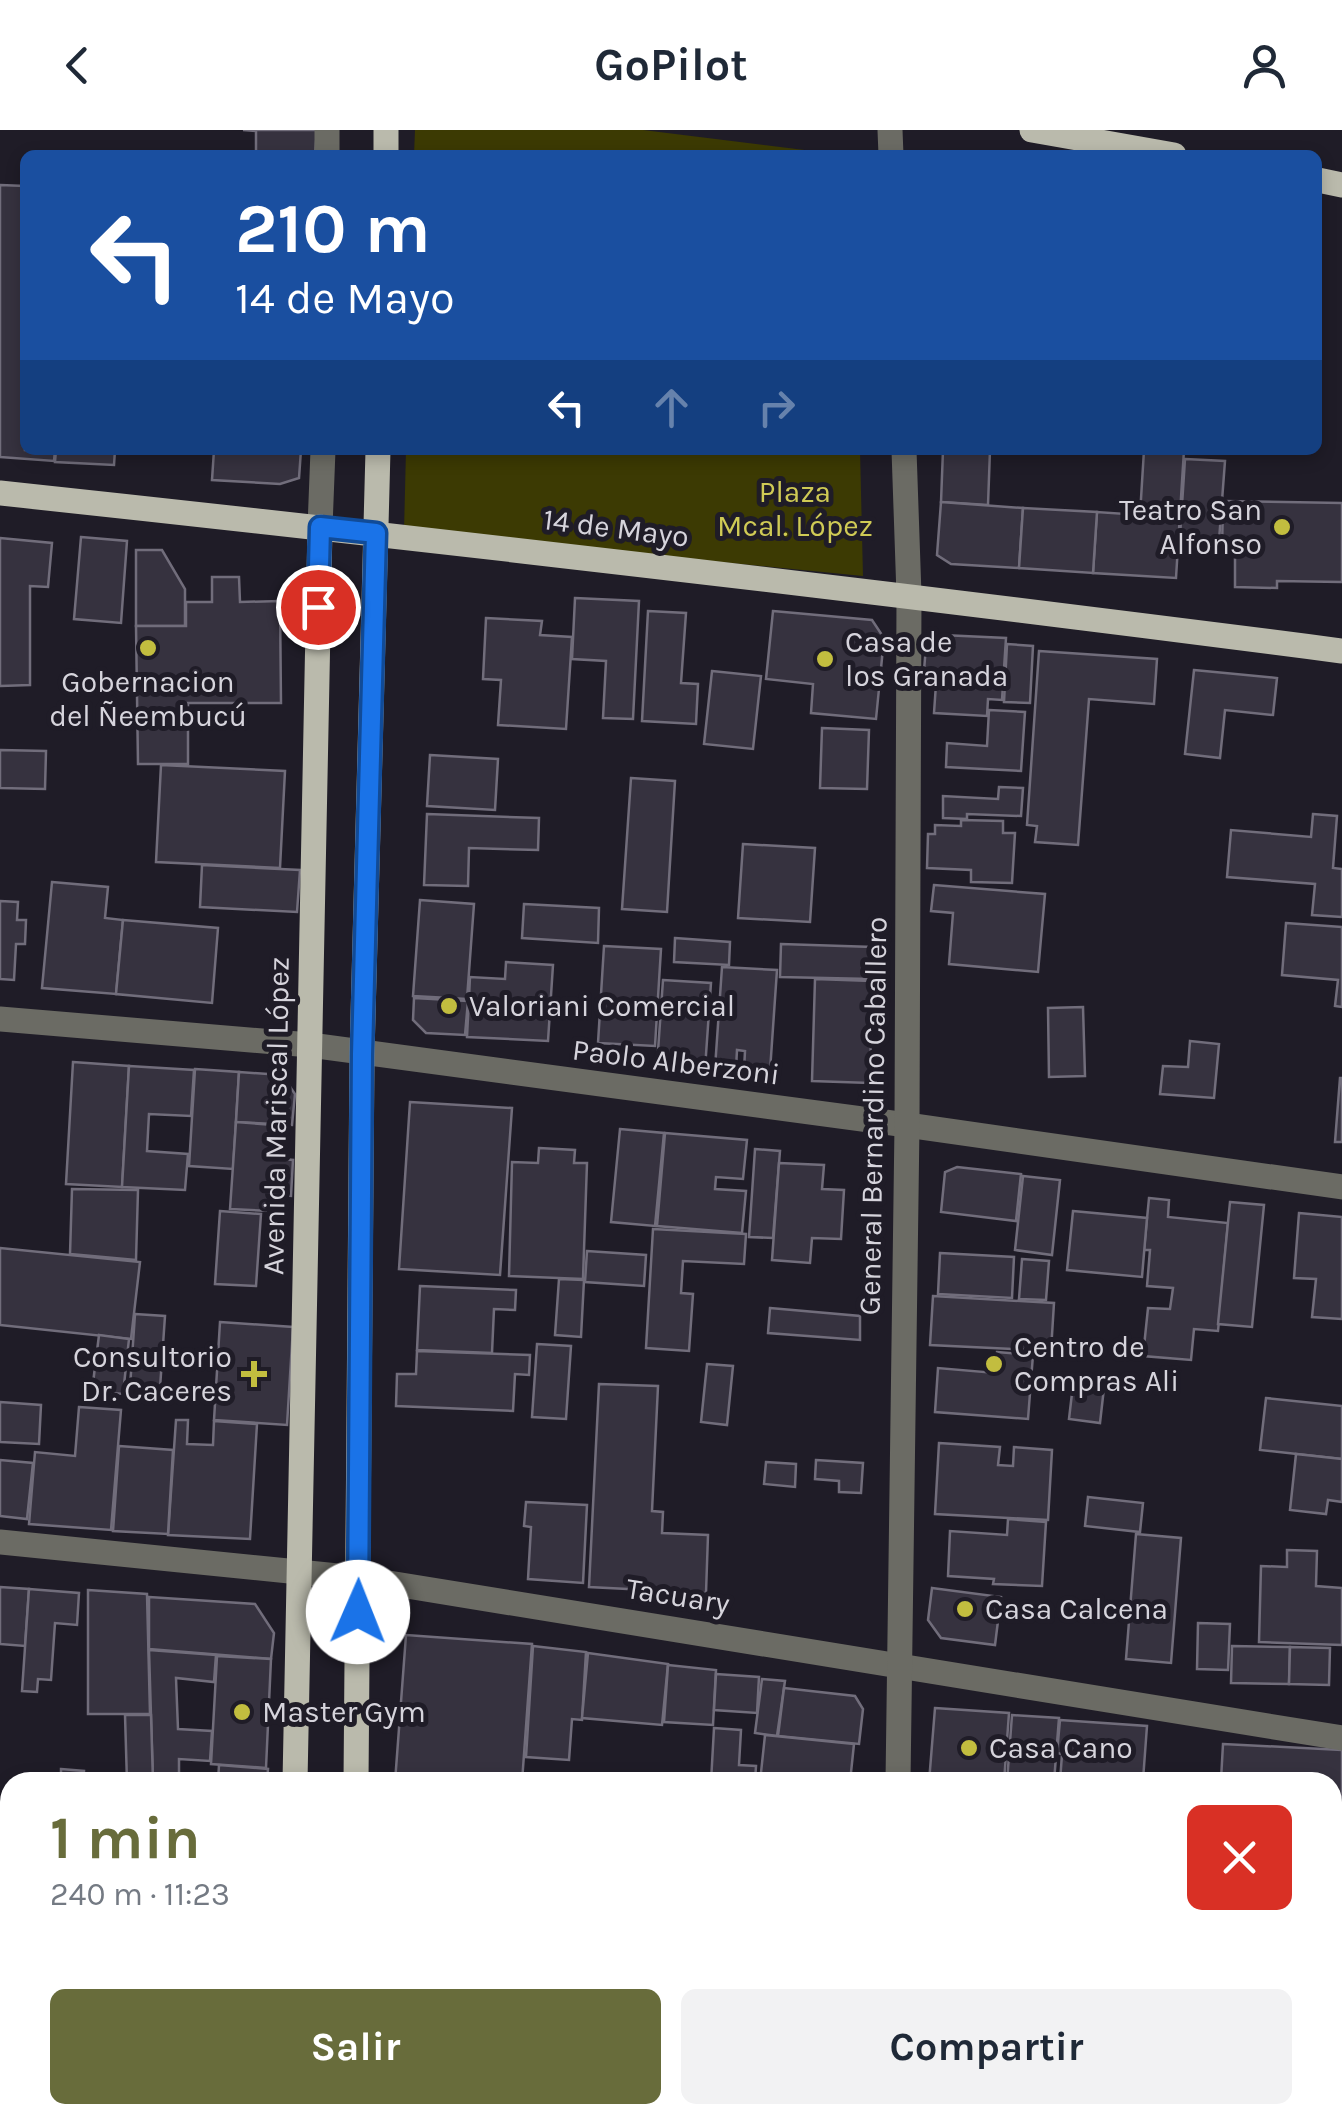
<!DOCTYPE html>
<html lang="es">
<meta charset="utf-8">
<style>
:root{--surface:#fff;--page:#f2f2f3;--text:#1f2937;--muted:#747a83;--accent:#686c3b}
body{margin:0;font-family:Karla,sans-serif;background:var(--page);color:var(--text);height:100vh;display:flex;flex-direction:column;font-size:38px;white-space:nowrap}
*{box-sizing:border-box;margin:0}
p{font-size:32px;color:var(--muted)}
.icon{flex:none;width:55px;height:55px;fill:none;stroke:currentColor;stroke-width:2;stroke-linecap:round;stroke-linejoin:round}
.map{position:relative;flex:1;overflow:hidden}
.panel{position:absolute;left:0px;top:1642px;width:1342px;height:352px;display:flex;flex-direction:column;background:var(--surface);border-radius:30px 30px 0 0;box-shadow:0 5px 15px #0003}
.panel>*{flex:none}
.top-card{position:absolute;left:20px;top:20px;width:1302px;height:305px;border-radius:15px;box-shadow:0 5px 15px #0003;background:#1a4fa0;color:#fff;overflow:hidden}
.pin{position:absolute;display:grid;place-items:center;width:85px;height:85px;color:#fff;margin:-42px;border:5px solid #fff;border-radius:50%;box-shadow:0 2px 10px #0007}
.me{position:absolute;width:110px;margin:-55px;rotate:1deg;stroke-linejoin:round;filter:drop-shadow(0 0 8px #0008)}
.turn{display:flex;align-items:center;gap:35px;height:210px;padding:0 50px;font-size:45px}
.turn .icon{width:130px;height:130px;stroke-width:2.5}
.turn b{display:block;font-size:70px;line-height:85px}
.lanes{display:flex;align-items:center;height:95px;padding:0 50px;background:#0003;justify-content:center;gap:50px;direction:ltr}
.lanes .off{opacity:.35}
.round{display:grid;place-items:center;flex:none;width:105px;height:105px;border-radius:15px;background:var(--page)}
.head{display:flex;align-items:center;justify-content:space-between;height:170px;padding:0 50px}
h1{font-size:60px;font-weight:700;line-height:75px;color:var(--accent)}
.button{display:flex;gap:20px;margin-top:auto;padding:20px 50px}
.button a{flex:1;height:115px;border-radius:15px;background:var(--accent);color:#fff;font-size:40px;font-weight:700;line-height:115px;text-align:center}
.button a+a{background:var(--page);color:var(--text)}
header{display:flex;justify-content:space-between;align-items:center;height:130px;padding:0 50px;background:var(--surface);font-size:45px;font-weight:700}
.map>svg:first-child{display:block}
</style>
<header><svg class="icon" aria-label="back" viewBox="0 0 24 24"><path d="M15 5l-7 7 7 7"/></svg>GoPilot<svg class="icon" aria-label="person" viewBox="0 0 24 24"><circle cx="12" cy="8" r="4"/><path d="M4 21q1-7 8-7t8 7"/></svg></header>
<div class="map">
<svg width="1342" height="1994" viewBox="0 0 1342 1994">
<rect width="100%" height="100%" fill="#1f1c27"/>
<g fill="#3c3a03">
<polygon points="415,0 643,0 845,25 414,25"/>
<polygon points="406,320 860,320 863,446 404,401"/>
</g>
<g fill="#36323f" stroke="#716d7b" stroke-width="2.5">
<polygon points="243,0 317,0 315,25 256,25 256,1"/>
<polygon points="0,55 25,56 25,320 55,320 54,331 0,327"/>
<polygon points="56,320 115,320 114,335 55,332"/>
<polygon points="214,320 301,320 299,348 280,354 212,350"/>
<polygon points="943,320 990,320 988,375 941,372"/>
<polygon points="1144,320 1184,320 1176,448 1093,443 1097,382 1140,385"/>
<polygon points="1185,329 1225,331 1218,424 1179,421"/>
<polygon points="1223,371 1342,373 1342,452 1277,451 1277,458 1235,457 1235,421 1222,421"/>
<polygon points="941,372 1023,378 1019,438 951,434 937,425"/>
<polygon points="1023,378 1097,382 1093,443 1019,438"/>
<polygon points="81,407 127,411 121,493 74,489"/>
<polygon points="0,408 52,413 48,457 30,456 30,555 0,556"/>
<polygon points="136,420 162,420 185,459 185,496 136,496"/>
<polygon points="212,447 239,447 240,472 280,471 281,573 188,573 188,634 138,634 136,496 186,496 186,472 212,472"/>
<polygon points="575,468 639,471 633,589 603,588 606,531 572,529"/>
<polygon points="648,481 686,483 681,553 698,554 696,594 642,591"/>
<polygon points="773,481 872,490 884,508 876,589 811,583 813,554 766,549"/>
<polygon points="486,488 542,491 540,505 572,507 566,599 498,595 501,550 483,549"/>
<polygon points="942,505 1006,508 1002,570 988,569 987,586 934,583 936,554 923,553 926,516"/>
<polygon points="1007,514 1033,516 1030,573 1004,572"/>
<polygon points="1039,521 1157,529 1154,574 1089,569 1078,715 1035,712 1037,696 1027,695"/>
<polygon points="1194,540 1277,548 1273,585 1225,580 1220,628 1185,624"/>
<polygon points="712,541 761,546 753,619 704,614"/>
<polygon points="989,580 1025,582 1021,641 946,637 947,613 987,616"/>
<polygon points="822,598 869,600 867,659 820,658"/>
<polygon points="0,620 46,621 45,659 0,658"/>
<polygon points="430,625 498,629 495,680 427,676"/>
<polygon points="161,635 285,641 280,738 156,732"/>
<polygon points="631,648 675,651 667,782 622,779"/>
<polygon points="999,657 1023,658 1021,686 967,684 967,689 943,688 943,666 998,669"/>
<polygon points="427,684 539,688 538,720 469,718 468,756 424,755"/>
<polygon points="1313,684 1337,686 1333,738 1342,739 1342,787 1312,785 1315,754 1227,747 1231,700 1311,707"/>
<polygon points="961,690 1003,691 1003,703 1015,703 1012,753 971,752 971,740 927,738 928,704 935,704 935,695 961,696"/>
<polygon points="743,714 815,718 810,792 738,788"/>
<polygon points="202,735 300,740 297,782 200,777"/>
<polygon points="52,752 108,757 105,788 123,790 116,864 42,858"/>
<polygon points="934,755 1045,764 1038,842 949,834 953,783 931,781"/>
<polygon points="420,770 474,774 467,869 413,866"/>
<polygon points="0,771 18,772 17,790 26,790 25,814 16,814 14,850 0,849"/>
<polygon points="524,774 599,778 598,813 522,808"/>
<polygon points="123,790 218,798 212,873 116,864"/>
<polygon points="1286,793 1342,797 1342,877 1335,876 1338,850 1282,845"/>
<polygon points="675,808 730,812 729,835 674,832"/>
<polygon points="781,814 873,817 871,849 780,847"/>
<polygon points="604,816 661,819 655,916 598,913"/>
<polygon points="506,832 553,835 548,911 467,907 470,847 505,849"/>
<polygon points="722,837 777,840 770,941 744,940 745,921 737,920 736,939 715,938"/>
<polygon points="815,849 872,851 870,953 812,951"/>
<polygon points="663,850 711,853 705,939 657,935"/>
<polygon points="414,868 468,871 465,905 426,903 413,890"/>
<polygon points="1083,877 1085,946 1049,947 1048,878"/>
<polygon points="1190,911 1219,914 1214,968 1160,964 1163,936 1188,937"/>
<polygon points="73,932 129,936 122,1057 66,1054"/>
<polygon points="129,936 194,940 191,986 149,984 147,1021 188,1024 185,1060 122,1057"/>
<polygon points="195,939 239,942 233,1039 189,1036"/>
<polygon points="239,942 282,945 295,964 292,995 236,992"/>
<polygon points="1340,948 1342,948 1342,1012 1335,1012"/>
<polygon points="410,972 512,978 500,1145 399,1139"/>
<polygon points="236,992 274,995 272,1028 293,1030 291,1066 270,1064 269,1081 230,1079"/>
<polygon points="620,999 664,1003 655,1096 611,1092"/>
<polygon points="665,1003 747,1010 743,1049 716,1047 715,1059 746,1061 742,1103 657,1096"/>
<polygon points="539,1018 575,1020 574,1033 587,1033 583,1149 509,1146 512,1032 538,1033"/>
<polygon points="755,1019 780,1021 773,1108 749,1107"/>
<polygon points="779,1033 824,1035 822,1059 844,1060 841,1109 812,1108 810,1133 772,1130"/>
<polygon points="957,1037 1021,1044 1016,1091 941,1082 945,1042"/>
<polygon points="1023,1046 1060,1050 1052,1125 1015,1120"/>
<polygon points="72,1059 138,1060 136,1130 70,1124"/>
<polygon points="1149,1068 1169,1070 1168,1087 1228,1093 1218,1201 1194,1199 1191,1230 1143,1226 1148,1178 1170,1179 1173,1158 1147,1156 1150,1120 1144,1120"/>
<polygon points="1230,1072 1264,1075 1252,1197 1218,1194"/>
<polygon points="220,1081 261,1084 256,1156 215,1154"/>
<polygon points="1073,1081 1147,1088 1142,1147 1067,1140"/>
<polygon points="1299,1083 1342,1087 1342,1189 1312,1187 1316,1149 1294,1148"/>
<polygon points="653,1099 746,1104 744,1134 683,1131 681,1163 693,1164 689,1221 646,1218"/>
<polygon points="0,1118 140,1132 131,1209 0,1195"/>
<polygon points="587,1121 646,1125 644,1156 585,1152"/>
<polygon points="940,1123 1014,1127 1012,1168 938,1164"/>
<polygon points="1022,1129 1049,1131 1046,1170 1019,1169"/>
<polygon points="559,1149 584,1150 581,1207 555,1205"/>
<polygon points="420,1156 516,1160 515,1180 494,1179 492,1223 417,1220"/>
<polygon points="933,1166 1054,1173 1051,1221 930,1215"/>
<polygon points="770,1178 860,1186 860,1210 768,1203"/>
<polygon points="135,1184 165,1186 160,1258 130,1257"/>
<polygon points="220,1192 293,1197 287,1295 214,1290"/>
<polygon points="99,1205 129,1209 123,1264 92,1261"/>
<polygon points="537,1214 571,1216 566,1289 532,1287"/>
<polygon points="417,1221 530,1225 529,1245 515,1244 513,1281 396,1276 397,1244 416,1244"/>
<polygon points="997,1222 1033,1225 1028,1289 935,1282 938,1238 995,1243"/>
<polygon points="707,1234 733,1236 727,1295 701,1292"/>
<polygon points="1074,1246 1105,1249 1100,1293 1069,1289"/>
<polygon points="599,1254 658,1256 652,1381 663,1382 662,1403 708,1405 706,1463 589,1457"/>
<polygon points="1266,1268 1342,1276 1342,1329 1260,1320"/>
<polygon points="0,1272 41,1275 39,1314 0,1312"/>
<polygon points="79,1277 121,1280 111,1400 29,1394 35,1322 75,1326"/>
<polygon points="176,1290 188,1290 187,1314 213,1315 214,1291 257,1294 250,1409 168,1405"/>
<polygon points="939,1313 1000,1317 998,1335 1013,1336 1014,1317 1052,1320 1048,1390 935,1384"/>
<polygon points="119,1316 173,1320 168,1404 113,1401"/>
<polygon points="1296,1324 1342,1329 1342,1372 1328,1370 1326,1384 1290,1380"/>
<polygon points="0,1330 33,1333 27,1389 0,1386"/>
<polygon points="816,1330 863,1333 861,1363 839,1362 839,1351 815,1349"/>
<polygon points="766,1332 796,1334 795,1357 764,1354"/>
<polygon points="1088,1367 1143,1373 1140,1402 1085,1396"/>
<polygon points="526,1372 587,1375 583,1453 528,1449 531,1397 524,1396"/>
<polygon points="1008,1389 1046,1392 1042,1456 993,1454 994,1449 948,1446 950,1401 1007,1405"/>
<polygon points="1136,1404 1181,1408 1171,1533 1126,1529"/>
<polygon points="1287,1420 1317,1421 1316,1456 1342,1458 1342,1515 1259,1512 1261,1436 1287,1437"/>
<polygon points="0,1457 29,1459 25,1516 0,1514"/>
<polygon points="932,1458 1001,1467 995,1515 941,1508 928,1490"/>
<polygon points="29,1459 79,1463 77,1495 55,1493 51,1550 38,1549 37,1562 22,1561"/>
<polygon points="88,1460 147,1464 150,1584 88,1584"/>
<polygon points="149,1467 255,1474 274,1503 271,1529 149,1519"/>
<polygon points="1198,1493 1230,1494 1228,1540 1197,1539"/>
<polygon points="406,1505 532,1514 522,1652 395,1652"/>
<polygon points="533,1516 586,1522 582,1590 572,1589 569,1630 526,1627"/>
<polygon points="1232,1516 1290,1517 1289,1554 1231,1553"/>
<polygon points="1290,1517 1330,1518 1329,1555 1289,1554"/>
<polygon points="149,1520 216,1525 214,1552 176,1548 178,1599 212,1601 210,1631 179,1629 179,1651 153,1652"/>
<polygon points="588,1523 668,1534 662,1595 582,1588"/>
<polygon points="217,1526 271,1529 266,1638 211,1634"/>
<polygon points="668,1535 716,1540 713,1595 664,1592"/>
<polygon points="716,1544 759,1547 757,1583 714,1580"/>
<polygon points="762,1549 785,1551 777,1606 755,1603"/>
<polygon points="784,1558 855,1566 863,1579 859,1614 778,1606"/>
<polygon points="935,1578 1009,1583 1004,1652 929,1652"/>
<polygon points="125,1585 151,1585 153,1652 127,1652"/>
<polygon points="1012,1585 1059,1588 1054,1652 1007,1652"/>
<polygon points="1060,1590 1147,1596 1143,1650 1116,1648 1115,1652 1060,1652 1062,1624 1057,1623"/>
<polygon points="714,1598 741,1600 739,1635 756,1636 755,1652 711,1652"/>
<polygon points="765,1605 854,1614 850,1652 791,1648 791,1652 760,1652"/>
<polygon points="1223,1614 1342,1620 1342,1748 1339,1748 1336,1783 1342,1784 1342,1832 1332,1831 1332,1652 1221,1650"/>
<polygon points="219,1635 268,1639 267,1652 218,1652"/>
<polygon points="61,1639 84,1641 83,1652 61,1652"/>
<rect x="0" y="1746" width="10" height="110"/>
<polygon points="1332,1832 1342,1833 1342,1887 1332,1887"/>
<polygon points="1332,1949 1342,1950 1342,1994 1299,1994 1300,1986 1320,1989 1320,1985 1332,1985"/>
<polygon points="0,1956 10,1957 10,1985 16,1985 16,1994 0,1994"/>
<rect x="27" y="1985" width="62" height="9"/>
<polygon points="172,1985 250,1985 255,1994 172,1994"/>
<polygon points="938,1985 1175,1985 1174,1994 937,1994"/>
<polygon points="1177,1985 1213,1985 1287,1994 1176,1994"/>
</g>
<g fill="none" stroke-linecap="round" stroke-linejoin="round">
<g stroke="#6b6b64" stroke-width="25">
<polyline points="890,0 891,25"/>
<polyline points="327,25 327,0"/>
<polyline points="320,397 323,320"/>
<polyline points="0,889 310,915 907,995 1342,1057"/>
<polyline points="0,1412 358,1448 1342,1608"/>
<polyline points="898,1652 907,995 909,465 904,320"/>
<polyline points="0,1920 10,1921"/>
<polyline points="507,1985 588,1994"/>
<polyline points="895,1994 895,1985"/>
</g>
<g stroke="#babaac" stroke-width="25">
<polyline points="1032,0 1174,25"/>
<polyline points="386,25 386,0"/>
<polyline points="1318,50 1342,55"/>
<path d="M 0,363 C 448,411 895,463 1342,521"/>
<polyline points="295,1652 320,397"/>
<polyline points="356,1652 362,924 378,320"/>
<polyline points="288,1994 289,1985"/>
<polyline points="351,1994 351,1985"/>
</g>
</g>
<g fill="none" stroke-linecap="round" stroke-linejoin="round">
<g stroke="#114b97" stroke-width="25">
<polyline id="route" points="318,477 320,397 376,403 362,924 358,1482"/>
</g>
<use href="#route" stroke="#1a73e8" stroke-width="18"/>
</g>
<g fill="#c2bd3f" stroke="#1f1c27" stroke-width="4">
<circle cx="1282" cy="397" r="10"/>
<circle cx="148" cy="518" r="10"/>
<circle cx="825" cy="529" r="10"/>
<circle cx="449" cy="876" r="10"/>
<circle cx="994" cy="1234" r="10"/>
<path d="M249 1229h10v10h10v10h-10v10h-10v-10h-10v-10h10z"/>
<circle cx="965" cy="1479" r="10"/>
<circle cx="242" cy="1582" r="10"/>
<circle cx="969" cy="1618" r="10"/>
</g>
<g text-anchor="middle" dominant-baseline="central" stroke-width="10" stroke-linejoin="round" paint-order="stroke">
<g font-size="30" fill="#cfca55" stroke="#1f1c27">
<text x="795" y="362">Plaza<tspan x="795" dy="34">Mcal. López</tspan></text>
</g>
<g font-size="30" fill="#d6d4dc" stroke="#1f1c27" text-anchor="start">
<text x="1262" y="380" text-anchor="end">Teatro San<tspan x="1262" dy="34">Alfonso</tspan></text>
<text x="845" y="512">Casa de<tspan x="845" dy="34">los Granada</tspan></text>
<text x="148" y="552" text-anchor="middle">Gobernacion<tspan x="148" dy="34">del Ñeembucú</tspan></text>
<text x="469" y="876">Valoriani Comercial</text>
<text x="1014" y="1217">Centro de<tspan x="1014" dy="34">Compras Ali</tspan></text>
<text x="232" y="1227" text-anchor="end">Consultorio<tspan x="232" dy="34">Dr. Caceres</tspan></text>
<text x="985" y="1479">Casa Calcena</text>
<text x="262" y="1582">Master Gym</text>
<text x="989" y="1618">Casa Cano</text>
</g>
<g font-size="30" fill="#d6d4dc" stroke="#1f1c27">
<text transform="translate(616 398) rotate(7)">14 de Mayo</text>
<text transform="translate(676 932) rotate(7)">Paolo Alberzoni</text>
<text transform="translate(276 986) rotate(-89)">Avenida Mariscal López</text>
<text transform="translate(873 986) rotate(-89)">General Bernardino Caballero</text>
<text transform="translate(678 1466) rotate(9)">Tacuary</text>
</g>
</g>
</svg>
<div class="pin" style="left:318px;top:477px;background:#d93025"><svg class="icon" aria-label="arrive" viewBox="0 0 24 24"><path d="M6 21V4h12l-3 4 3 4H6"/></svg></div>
<svg class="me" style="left:358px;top:1482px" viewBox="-20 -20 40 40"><circle r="19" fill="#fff"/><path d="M0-13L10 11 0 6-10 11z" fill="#1a73e8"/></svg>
<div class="top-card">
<div class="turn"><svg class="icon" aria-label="left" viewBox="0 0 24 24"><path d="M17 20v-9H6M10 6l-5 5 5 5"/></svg><div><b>210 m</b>14 de Mayo</div></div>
<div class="lanes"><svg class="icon" aria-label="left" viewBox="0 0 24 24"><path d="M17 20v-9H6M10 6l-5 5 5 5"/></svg><svg class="icon off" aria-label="ahead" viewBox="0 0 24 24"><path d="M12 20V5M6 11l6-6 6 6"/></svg><svg class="icon off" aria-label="right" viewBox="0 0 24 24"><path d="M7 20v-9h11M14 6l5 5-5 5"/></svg></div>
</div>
<section class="panel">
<div class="head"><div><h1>1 min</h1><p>240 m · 11:23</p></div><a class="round" style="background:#d93025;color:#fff"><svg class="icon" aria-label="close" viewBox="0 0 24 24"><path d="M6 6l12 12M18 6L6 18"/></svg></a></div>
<div class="button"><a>Salir</a><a>Compartir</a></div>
</section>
</div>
